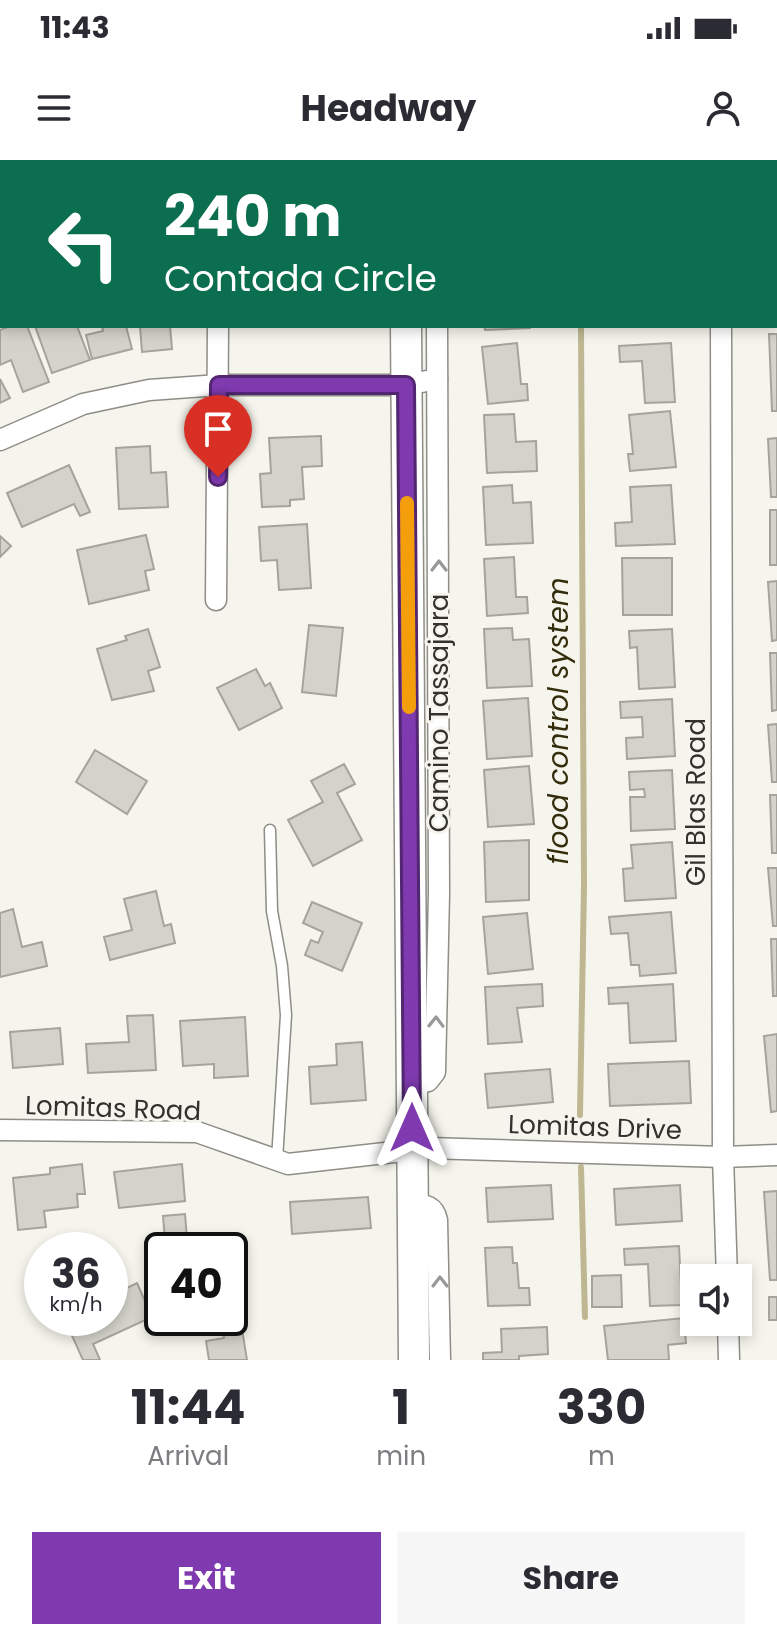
<!DOCTYPE html>
<style>
:root{--surface:#fff;--page:#f7f7f7;--text:#2b2b33;--muted:#7c7c81;--accent:#7e3aae}
body{margin:0;font-family:Poppins,sans-serif;background:var(--page);color:var(--text);height:100vh;display:flex;flex-direction:column;font-size:30px;white-space:nowrap}
*{box-sizing:border-box;margin:0}
p{font-size:26px;color:var(--muted)}
.icon{flex:none;width:44px;height:44px;fill:none;stroke:currentColor;stroke-width:2;stroke-linecap:round;stroke-linejoin:round}
.map{position:relative;height:1200px;overflow:hidden}
.side{display:flex;flex-direction:column;background:var(--surface);flex:1}
.side>*{flex:none}
.top-card{position:absolute;left:0px;top:0px;width:778px;height:168px;box-shadow:0 4px 12px #0003;background:#0b6e4f;color:#fff;overflow:hidden}
.fabs{position:absolute;left:680px;top:1104px;display:grid;gap:16px}
.fabs a{display:grid;place-items:center;width:72px;height:72px;border-radius:0px;background:var(--surface);box-shadow:0 4px 12px #0003;font-size:40px}
.speed{position:absolute;left:24px;top:1072px;display:flex;gap:16px;font-size:40px;font-weight:700;text-align:center}
.speed>*{display:grid;place-content:center;width:104px;height:104px;border-radius:50%;background:var(--surface);box-shadow:0 4px 12px #0003;line-height:1}
.speed small{font-size:20px;font-weight:400}
.speed .limit{border:4px solid #111;border-radius:12px;background:#fff;color:#111}
.pin{position:absolute;display:grid;place-items:center;width:68px;height:68px;color:#fff;margin:-82px -34px;border-radius:50% 50% 50% 0;rotate:-45deg;box-shadow:0 0 8px #0007}
.pin .icon{rotate:45deg}
.me{position:absolute;width:88px;margin:-44px;rotate:0deg;stroke-linejoin:round;filter:drop-shadow(0 0 6px #0008)}
.turn{display:flex;align-items:center;gap:28px;height:168px;padding:0 32px;font-size:36px}
.turn .icon{width:104px;height:104px;stroke-width:2.5}
.turn b{display:block;font-size:56px;line-height:68px}
.eta{display:flex;justify-content:space-evenly;align-items:center;height:136px;text-align:center}
.eta b{font-size:48px;font-weight:700;line-height:56px}
.action{display:flex;gap:16px;margin-top:auto;padding:16px 32px}
.action a{flex:1;height:92px;border-radius:0px;background:var(--accent);color:#fff;font-size:32px;font-weight:700;line-height:92px;text-align:center}
.action a+a{background:var(--page);color:var(--text)}
.status{display:flex;justify-content:space-between;align-items:center;height:56px;padding:0 40px;background:var(--surface);direction:ltr}
.status svg{height:22px;fill:currentColor}
header{display:flex;justify-content:space-between;align-items:center;height:104px;padding:0 32px;background:var(--surface);font-size:36px;font-weight:700}
.map>svg:first-child{display:block}
</style>
<div class="status"><b>11:43</b><svg viewBox="0 0 49 12"><path d="M0 12V9h3v3zM5 12V6h3v6zM10 12V3h3v9zM15 12V0h3v12zM26 1h20v11H26zM47 4h2v5h-2z"/></svg></div>
<header><svg class="icon" aria-label="menu" viewBox="0 0 24 24"><path d="M4 6h16M4 12h16M4 18h16"/></svg>Headway<svg class="icon" aria-label="person" viewBox="0 0 24 24"><circle cx="12" cy="8" r="4"/><path d="M4 21q1-7 8-7t8 7"/></svg></header>
<div class="map">
<svg width="777" height="1200" viewBox="0 0 777 1200">
<rect width="100%" height="100%" fill="#f6f5ed"/>
<g fill="none" stroke-linecap="round" stroke-linejoin="round">
<g stroke="#beb791" stroke-width="6">
<polyline points="584,0 584,2"/>
<polyline points="580,955 584,725 581,166"/>
<polyline points="581,1007 585,1157"/>
</g>
</g>
<g fill="#d4d3cb" stroke="#a5a39c" stroke-width="2">
<rect x="485" y="0" width="63" height="2"/>
<polygon points="721,0 777,0 777,6 776,2 717,2"/>
<polygon points="10,166 27,166 49,222 23,232 11,200 0,205 0,170"/>
<polygon points="35,166 77,166 90,200 52,213"/>
<polygon points="102,166 126,166 132,189 92,199 86,175 103,171"/>
<polygon points="140,166 170,166 172,189 142,192"/>
<polygon points="484,166 530,166 530,168 485,170"/>
<polygon points="769,174 777,174 777,251 772,251"/>
<polygon points="517,183 521,224 527,224 528,240 488,244 482,187"/>
<polygon points="671,183 675,242 645,243 642,201 620,202 619,186"/>
<polygon points="0,219 10,238 0,243"/>
<polygon points="670,251 676,307 630,311 628,294 633,294 629,255"/>
<polygon points="514,254 516,282 536,281 537,311 487,313 484,255"/>
<polygon points="321,276 322,306 302,307 304,339 290,340 290,346 262,347 260,314 271,313 269,278"/>
<polygon points="777,278 777,337 771,337 768,279"/>
<polygon points="150,286 151,313 166,312 168,347 119,349 116,288"/>
<polygon points="69,305 90,352 80,356 74,344 22,367 7,333"/>
<polygon points="512,325 513,343 531,342 533,383 486,385 483,327"/>
<polygon points="671,325 675,384 616,386 615,363 632,362 630,327"/>
<rect x="770" y="350" width="7" height="55"/>
<polygon points="307,364 311,428 279,430 277,400 261,401 259,367"/>
<polygon points="146,375 154,409 145,411 149,430 89,444 77,390"/>
<polygon points="0,376 11,386 0,397"/>
<polygon points="514,397 516,437 527,437 528,453 487,456 484,399"/>
<polygon points="622,398 672,398 672,455 623,455"/>
<polygon points="777,421 777,480 772,481 768,422"/>
<polygon points="309,465 343,468 336,536 302,532"/>
<polygon points="512,468 513,480 529,479 532,526 487,528 484,469"/>
<polygon points="148,469 160,507 148,511 154,531 112,540 97,489 127,480 125,476"/>
<polygon points="672,469 675,527 639,529 637,487 630,488 629,471"/>
<polygon points="770,493 777,493 777,550 772,551"/>
<polygon points="256,509 265,526 270,523 282,548 239,570 217,528"/>
<polygon points="528,538 532,596 487,599 483,541"/>
<polygon points="672,539 675,596 627,599 626,578 643,577 642,557 621,558 620,542"/>
<polygon points="777,564 777,622 772,622 768,565"/>
<polygon points="95,590 147,621 127,654 76,622"/>
<polygon points="344,604 355,624 337,633 362,680 313,706 288,660 323,642 311,621"/>
<polygon points="529,606 534,664 488,667 484,610"/>
<polygon points="672,610 675,669 631,671 630,637 645,637 644,629 630,630 629,612"/>
<polygon points="770,635 777,635 777,693 772,693"/>
<polygon points="529,680 529,740 486,742 484,682"/>
<polygon points="672,682 676,738 625,741 623,709 633,708 631,685"/>
<polygon points="768,708 777,708 777,766 773,766"/>
<polygon points="156,731 164,766 171,764 175,783 110,800 104,777 132,770 124,739"/>
<polygon points="312,742 362,763 342,811 305,795 311,780 318,783 323,772 303,763"/>
<polygon points="13,749 22,787 42,782 47,806 0,817 0,753"/>
<polygon points="671,752 676,813 640,816 639,805 631,805 628,773 611,774 609,757"/>
<polygon points="527,753 533,809 488,814 483,757"/>
<polygon points="771,779 777,779 777,836 773,836"/>
<polygon points="542,824 543,846 517,848 522,882 488,884 485,827"/>
<polygon points="673,824 676,881 630,883 628,843 609,844 608,828"/>
<polygon points="153,855 156,910 88,913 86,884 129,882 127,856"/>
<polygon points="245,857 248,916 214,918 214,904 183,906 180,861"/>
<polygon points="60,868 63,904 13,908 10,872"/>
<polygon points="777,874 777,951 771,952 764,876"/>
<polygon points="362,882 366,940 311,944 309,907 337,905 336,884"/>
<polygon points="689,901 691,943 610,946 608,904"/>
<polygon points="550,909 553,942 488,948 485,914"/>
<polygon points="82,1004 85,1034 77,1034 78,1047 44,1051 46,1067 18,1070 13,1018 50,1014 50,1008"/>
<polygon points="182,1004 185,1041 119,1048 114,1012"/>
<polygon points="551,1025 553,1059 488,1062 486,1028"/>
<polygon points="680,1025 682,1061 616,1065 614,1029"/>
<polygon points="777,1031 777,1120 770,1120 764,1032"/>
<polygon points="368,1037 371,1068 292,1074 290,1042"/>
<polygon points="185,1054 187,1079 165,1081 163,1056"/>
<polygon points="679,1086 682,1145 650,1146 648,1104 625,1105 624,1089"/>
<polygon points="512,1087 513,1103 517,1103 519,1128 529,1128 530,1145 488,1146 485,1088"/>
<polygon points="621,1115 622,1147 592,1147 592,1116"/>
<polygon points="137,1123 152,1157 93,1184 100,1200 83,1200 64,1158 110,1158 110,1136"/>
<rect x="769" y="1137" width="8" height="23"/>
<polygon points="684,1158 686,1183 668,1185 669,1200 608,1200 604,1166"/>
<polygon points="241,1163 247,1200 209,1200 206,1181 224,1178 222,1167"/>
<polygon points="547,1167 548,1194 519,1196 519,1200 483,1200 483,1193 502,1192 501,1169"/>
</g>
<g fill="none" stroke-linecap="round" stroke-linejoin="round">
<g stroke="#8e8d86" stroke-width="13">
<g id="lane">
<polyline points="0,155 2,154"/>
<polyline points="270,670 272,751 282,806 286,855 277,1000"/>
</g>
</g>
<g stroke="#8e8d86" stroke-width="23">
<g id="street">
<polyline points="436,0 436,2"/>
<polyline points="218,2 218,0"/>
<polyline points="0,34 2,33"/>
<polyline points="776,59 777,58"/>
<polyline points="721,166 723,997 727,1118"/>
<polyline points="0,280 83,244 149,230 219,225 406,225 437,219"/>
<polyline points="216,440 218,166"/>
<polyline points="412,925 428,921 435,912 439,734 437,166"/>
<polyline points="0,970 197,972 288,1004 429,988 723,997 777,995"/>
<path d="M 413,1044 C 426,1045 434,1046 437,1060 L 440,1200"/>
<polyline points="728,1162 729,1200"/>
</g>
</g>
<g stroke="#8e8d86" stroke-width="33">
<g id="secondary">
<polyline points="407,2 407,0"/>
<polyline points="406,166 414,1200"/>
</g>
</g>
<use href="#lane" stroke="#fff" stroke-width="10"/>
<use href="#street" stroke="#fff" stroke-width="20"/>
<use href="#secondary" stroke="#fff" stroke-width="30"/>
</g>
<defs><path id="oneway-chevron" d="M-2-3.5L2.5 0L-2 3.5" fill="none" stroke-width="1.6" stroke-linecap="round" stroke-linejoin="round" transform="scale(2)"/></defs>
<g stroke="#989896">
<use href="#oneway-chevron" transform="translate(439 406) rotate(-90)"/>
<use href="#oneway-chevron" transform="translate(436 862) rotate(-89)"/>
<use href="#oneway-chevron" transform="translate(440 1122) rotate(-90)"/>
</g>
<g fill="none" stroke-linecap="round" stroke-linejoin="round">
<g stroke="#522671" stroke-width="20">
<polyline id="route" points="218,317 219,225 406,225 412,968"/>
</g>
<use href="#route" stroke="#7e3aae" stroke-width="14"/>
<polyline stroke="#f59e0b" stroke-width="14" points="407,343 409,547"/>
</g>
<g text-anchor="middle" dominant-baseline="central" stroke-width="6" stroke-linejoin="round" paint-order="stroke">
<g font-size="26" fill="#32312e" stroke="#f6f5ed">
<text transform="translate(439 553) rotate(-90)">Camino Tassajara</text>
<text transform="translate(696 642) rotate(-90)">Gil Blas Road</text>
<text transform="translate(113 948) rotate(2)">Lomitas Road</text>
<text transform="translate(595 967) rotate(2)">Lomitas Drive</text>
</g>
<g font-size="28" font-style="italic" fill="#332d0c" stroke="#f6f5ed">
<text transform="translate(558 561) rotate(-90)">flood control system</text>
</g>
</g>
</svg>
<div class="fabs">
<a><svg class="icon" aria-label="sound" viewBox="0 0 24 24"><path d="M4 9h4l5-4v14l-5-4H4zM17 9q2 3 0 6"/></svg></a>
</div>
<div class="speed"><div>36<small>km/h</small></div><div class="limit">40</div></div>
<div class="pin" style="left:218px;top:317px;background:#d93025"><svg class="icon" aria-label="arrive" viewBox="0 0 24 24"><path d="M6 21V4h12l-3 4 3 4H6"/></svg></div>
<svg class="me" style="left:412px;top:968px" viewBox="-20 -20 40 40"><path d="M0-17L14 15 0 8-14 15z" fill="#7e3aae" stroke="#fff" stroke-width="4"/></svg>
<div class="top-card">
<div class="turn"><svg class="icon" aria-label="left" viewBox="0 0 24 24"><path d="M17 20v-9H6M10 6l-5 5 5 5"/></svg><div><b>240 m</b>Contada Circle</div></div>
</div>
</div>
<section class="side">
<div class="eta">
<div><b>11:44</b><p>Arrival</p></div>
<div><b>1</b><p>min</p></div>
<div><b>330</b><p>m</p></div>
</div>
<div class="action"><a>Exit</a><a>Share</a></div>
</section>
